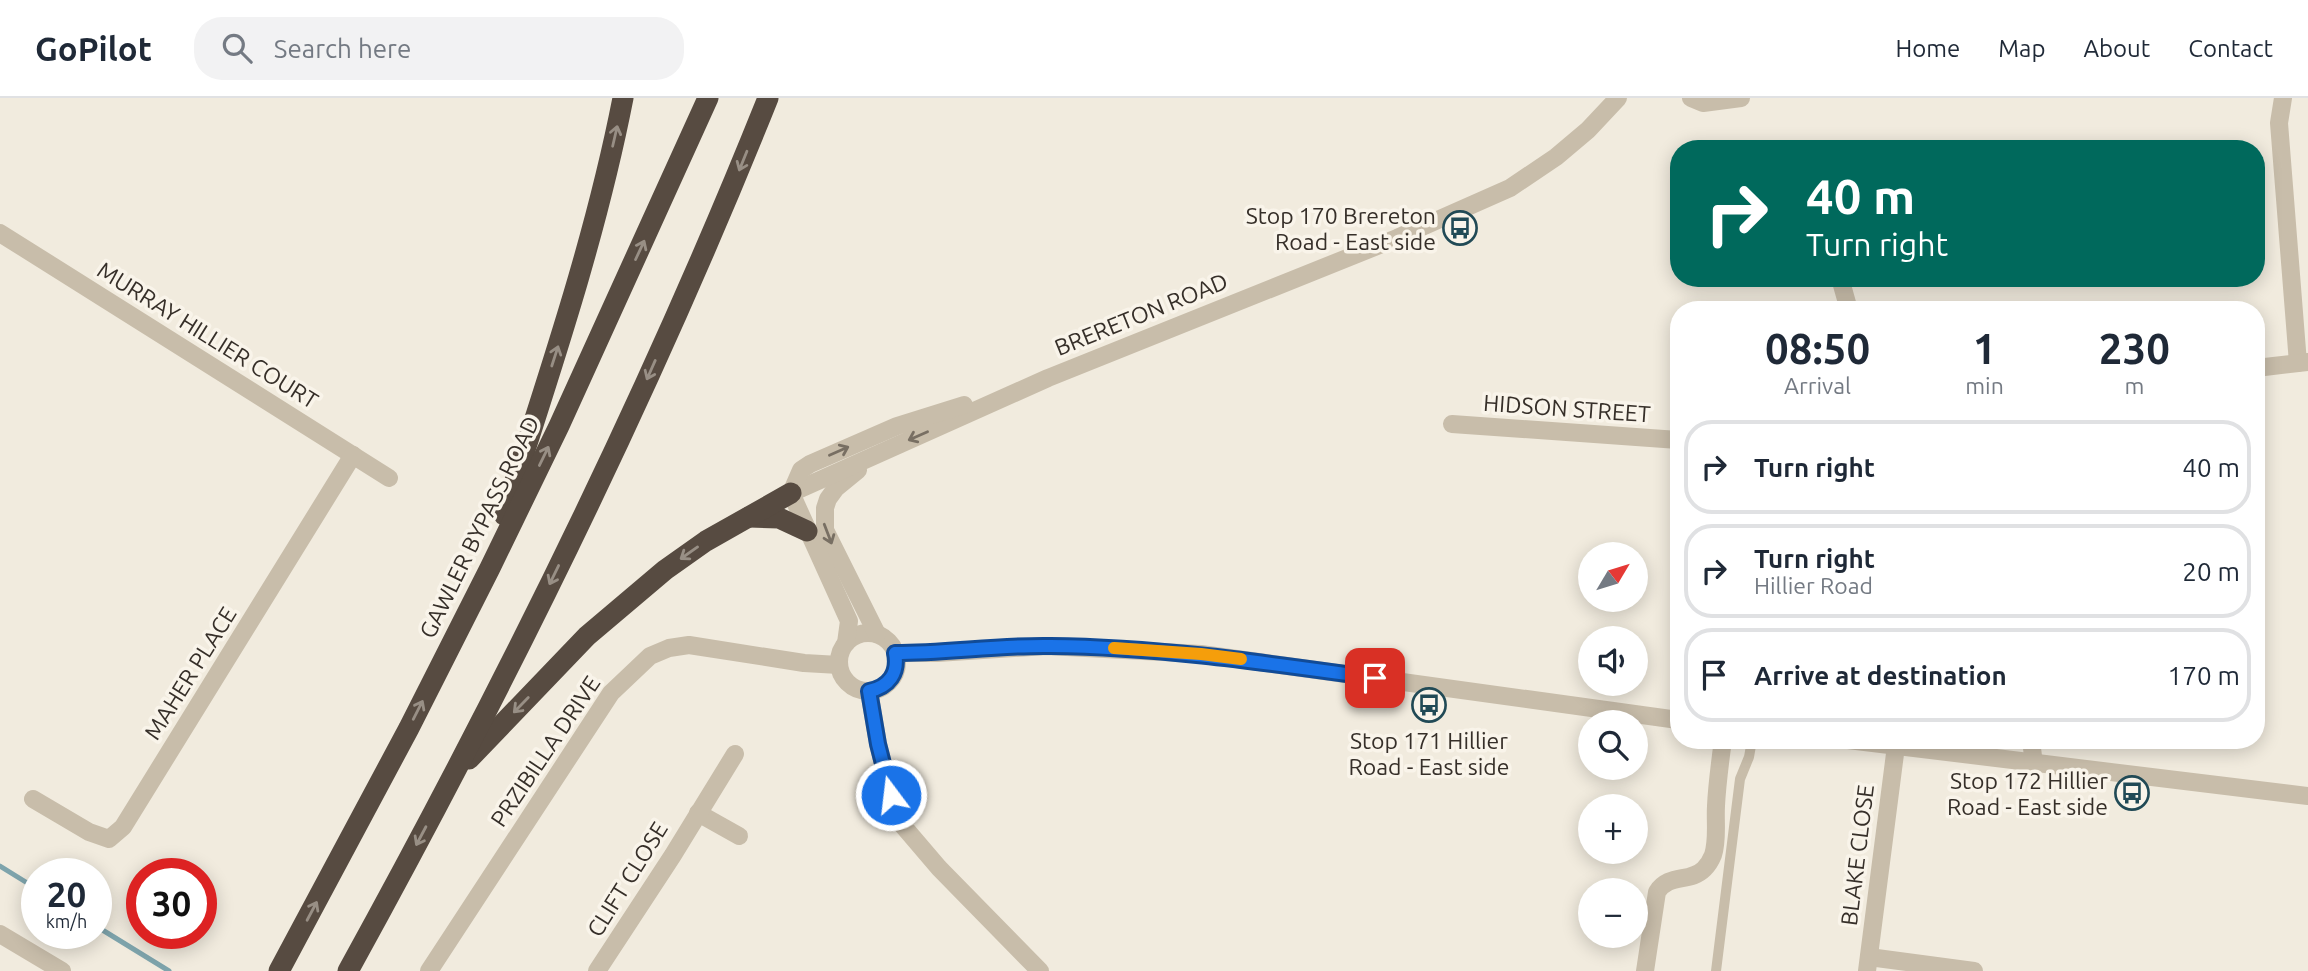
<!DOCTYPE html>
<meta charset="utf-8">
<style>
:root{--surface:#fff;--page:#f2f2f3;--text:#1f2937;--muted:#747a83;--line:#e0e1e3}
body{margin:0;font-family:Ubuntu,sans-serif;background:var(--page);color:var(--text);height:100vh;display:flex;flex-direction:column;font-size:26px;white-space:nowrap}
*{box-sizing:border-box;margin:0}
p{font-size:23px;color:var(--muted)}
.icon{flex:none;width:38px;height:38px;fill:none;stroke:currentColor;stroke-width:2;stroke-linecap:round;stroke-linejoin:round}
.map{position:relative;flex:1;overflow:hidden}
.sheet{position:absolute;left:1670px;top:203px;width:595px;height:448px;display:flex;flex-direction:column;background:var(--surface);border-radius:28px;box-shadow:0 4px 18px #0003}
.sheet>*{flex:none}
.banner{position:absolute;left:1670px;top:42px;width:595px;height:147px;border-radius:28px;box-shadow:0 4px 18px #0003;background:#00695c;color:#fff;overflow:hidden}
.needle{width:46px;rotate:52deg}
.controls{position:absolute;left:1578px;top:444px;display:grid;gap:14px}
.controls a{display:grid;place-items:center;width:70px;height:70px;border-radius:50%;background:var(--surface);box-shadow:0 4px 18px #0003;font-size:35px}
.speed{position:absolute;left:21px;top:760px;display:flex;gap:14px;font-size:35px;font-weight:700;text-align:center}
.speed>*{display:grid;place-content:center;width:91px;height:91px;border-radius:50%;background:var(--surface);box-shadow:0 4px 18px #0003;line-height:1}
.speed small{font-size:18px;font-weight:400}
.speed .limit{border:10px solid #d22;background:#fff;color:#111}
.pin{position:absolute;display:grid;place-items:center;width:60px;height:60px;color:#fff;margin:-30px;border-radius:14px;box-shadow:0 4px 10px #0006}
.me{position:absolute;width:77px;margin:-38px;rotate:345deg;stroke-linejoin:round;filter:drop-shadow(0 0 5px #0008)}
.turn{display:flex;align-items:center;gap:24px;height:147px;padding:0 21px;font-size:32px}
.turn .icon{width:91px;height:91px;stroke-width:2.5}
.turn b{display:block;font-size:49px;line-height:60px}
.eta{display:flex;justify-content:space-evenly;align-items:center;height:119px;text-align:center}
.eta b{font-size:42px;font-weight:700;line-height:49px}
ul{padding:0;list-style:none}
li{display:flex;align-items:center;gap:21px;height:94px;margin:0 14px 10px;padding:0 7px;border:4px solid var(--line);border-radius:28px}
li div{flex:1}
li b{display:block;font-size:26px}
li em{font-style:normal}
header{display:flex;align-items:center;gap:42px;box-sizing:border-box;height:98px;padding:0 35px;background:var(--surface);border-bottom:2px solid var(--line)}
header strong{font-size:33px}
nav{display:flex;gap:38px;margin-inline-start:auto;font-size:24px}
.search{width:490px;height:63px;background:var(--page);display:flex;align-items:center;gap:18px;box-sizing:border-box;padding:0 24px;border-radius:28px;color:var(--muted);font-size:26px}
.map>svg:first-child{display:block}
</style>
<header>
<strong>GoPilot</strong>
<div class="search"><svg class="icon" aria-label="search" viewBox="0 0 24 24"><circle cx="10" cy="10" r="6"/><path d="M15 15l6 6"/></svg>Search here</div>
<nav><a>Home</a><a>Map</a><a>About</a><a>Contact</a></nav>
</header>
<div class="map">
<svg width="2308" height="873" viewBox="0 0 2308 873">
<rect width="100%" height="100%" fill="#f1ebde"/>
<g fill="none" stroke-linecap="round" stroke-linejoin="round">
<g stroke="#7ea4ac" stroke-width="5">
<polyline points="0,768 37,791"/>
<polyline points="96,828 169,873"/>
</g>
<polyline stroke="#c8bdaa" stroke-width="10" points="1716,873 1740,681 1749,659 1752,642"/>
<g stroke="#c8bdaa" stroke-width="18">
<polyline points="1691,0 1703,5 1741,0"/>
<polyline points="2283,0 2279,25 2298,265"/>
<polyline points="0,135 389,380"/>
<polyline points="1840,180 1849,212"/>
<polyline points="2256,270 2308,264"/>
<polyline points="1452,326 1678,342"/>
<circle cx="868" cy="564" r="29"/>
<polyline points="895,555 937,555 1047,548 1201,556 1678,622"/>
<polyline points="869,593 878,646 891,697 904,729 939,770 1040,873"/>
<polyline points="1848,642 2308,698"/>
<polyline points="2031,642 2034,666"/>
<polyline points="33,701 89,734 109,741 123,729 353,357"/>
<polyline points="698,715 739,738"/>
<polyline points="0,836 62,873"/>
<polyline points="1869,859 1974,873"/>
<polyline points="429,873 611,595 650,558 669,550 689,547 804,565 839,567"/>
<polyline points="597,873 673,757 735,656"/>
<path d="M 1645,873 L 1657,794 C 1669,775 1690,785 1704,771 C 1708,767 1711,762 1713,757 C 1718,742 1715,724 1716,708 C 1717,686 1720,664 1723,642"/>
<polyline points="1867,873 1896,648"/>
</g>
<g stroke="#c8bdaa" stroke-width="18">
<polyline points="858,372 836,390 828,401 825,410 825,432 877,536"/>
<polyline points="791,395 1048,280 1397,140 1510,90 1556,59 1588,32 1618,0"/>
<polyline points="846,545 849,523 791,395 801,372 810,366 897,328 964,307"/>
</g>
<g stroke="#574b41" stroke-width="21">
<path d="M 504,417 C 548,279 595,143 623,0"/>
<polyline points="749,419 779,420 807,433"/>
<polyline points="469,661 587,538 665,472 706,443 791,395"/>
<polyline points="279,873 409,630 490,470 559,328 708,0"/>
<path d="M 348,873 C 504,590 648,300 768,0"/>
</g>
</g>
<defs><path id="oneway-shaft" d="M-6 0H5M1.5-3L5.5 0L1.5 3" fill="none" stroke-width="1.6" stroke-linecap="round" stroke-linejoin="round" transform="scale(1.75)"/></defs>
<g stroke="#988f85">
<use href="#oneway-shaft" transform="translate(615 38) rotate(-77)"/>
<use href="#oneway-shaft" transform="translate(743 63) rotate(112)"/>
<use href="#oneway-shaft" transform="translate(640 152) rotate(-65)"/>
<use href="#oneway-shaft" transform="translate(555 258) rotate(-72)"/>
<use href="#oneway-shaft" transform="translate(651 272) rotate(114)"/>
<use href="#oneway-shaft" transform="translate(544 358) rotate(-64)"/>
<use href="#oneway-shaft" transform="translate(689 455) rotate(145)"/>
<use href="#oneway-shaft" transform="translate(554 477) rotate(116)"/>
<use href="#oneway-shaft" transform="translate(521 607) rotate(134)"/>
<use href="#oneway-shaft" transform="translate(418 612) rotate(-63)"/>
<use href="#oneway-shaft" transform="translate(421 738) rotate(118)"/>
<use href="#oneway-shaft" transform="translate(312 813) rotate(-62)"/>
</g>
<g stroke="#786f63">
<use href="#oneway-shaft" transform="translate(918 338) rotate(156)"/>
<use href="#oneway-shaft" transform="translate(839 353) rotate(-24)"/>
<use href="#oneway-shaft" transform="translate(828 436) rotate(69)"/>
</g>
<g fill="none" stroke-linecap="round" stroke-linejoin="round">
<g stroke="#114b97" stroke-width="18">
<path id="route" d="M 891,697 L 878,646 L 869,593 C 889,589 899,575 895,555 C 947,555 999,547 1050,548 C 1160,549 1267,565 1375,580"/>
</g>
<use href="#route" stroke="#1a73e8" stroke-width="12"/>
<polyline stroke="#f59e0b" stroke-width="12" points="1114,550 1201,556 1241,561"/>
</g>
<defs>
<g id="bus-ring" transform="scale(1.75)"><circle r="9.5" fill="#f9f4ea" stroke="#214a56" stroke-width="1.5"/><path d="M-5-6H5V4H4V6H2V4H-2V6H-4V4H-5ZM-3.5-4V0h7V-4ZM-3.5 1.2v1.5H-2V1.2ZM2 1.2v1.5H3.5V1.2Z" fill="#214a56"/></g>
</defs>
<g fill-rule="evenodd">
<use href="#bus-ring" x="1460" y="130"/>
<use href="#bus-ring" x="1429" y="607"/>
<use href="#bus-ring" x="2132" y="695"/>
</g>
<g text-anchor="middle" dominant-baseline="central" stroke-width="7" stroke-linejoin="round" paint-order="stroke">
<g font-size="23" fill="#362f29" stroke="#f9f4ea" text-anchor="end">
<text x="1436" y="117">Stop 170 Brereton<tspan x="1436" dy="26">Road - East side</tspan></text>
<text x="1429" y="642" text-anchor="middle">Stop 171 Hillier<tspan x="1429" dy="26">Road - East side</tspan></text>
<text x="2108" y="682">Stop 172 Hillier<tspan x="2108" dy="26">Road - East side</tspan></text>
</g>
<g font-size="23" fill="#362f29" stroke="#f9f4ea">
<text transform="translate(1141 216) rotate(-22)">BRERETON ROAD</text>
<text transform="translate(208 237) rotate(32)">MURRAY HILLIER COURT</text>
<text transform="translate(1567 310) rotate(4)">HIDSON STREET</text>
<text transform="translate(479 429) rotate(-64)">GAWLER BYPASS ROAD</text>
<text transform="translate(190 575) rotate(-58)">MAHER PLACE</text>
<text transform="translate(545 653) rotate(-56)">PRZIBILLA DRIVE</text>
<text transform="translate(1857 757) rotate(-83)">BLAKE CLOSE</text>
<text transform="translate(627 781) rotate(-58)">CLIFT CLOSE</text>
</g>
</g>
</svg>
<div class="controls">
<a><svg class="needle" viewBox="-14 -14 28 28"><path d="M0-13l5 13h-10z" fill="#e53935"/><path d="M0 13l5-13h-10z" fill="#747a83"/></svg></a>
<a><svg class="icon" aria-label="sound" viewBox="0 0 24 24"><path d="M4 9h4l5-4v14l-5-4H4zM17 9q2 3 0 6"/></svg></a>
<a><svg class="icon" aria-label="search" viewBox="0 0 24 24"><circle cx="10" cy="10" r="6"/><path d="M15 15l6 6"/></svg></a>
<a>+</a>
<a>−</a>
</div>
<div class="speed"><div>20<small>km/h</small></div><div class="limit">30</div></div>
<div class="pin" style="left:1375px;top:580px;background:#d93025"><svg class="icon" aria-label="arrive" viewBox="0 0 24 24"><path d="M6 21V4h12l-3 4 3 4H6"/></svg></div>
<svg class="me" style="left:891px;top:697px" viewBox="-20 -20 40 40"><circle r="17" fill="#1a73e8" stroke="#fff" stroke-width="3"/><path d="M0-11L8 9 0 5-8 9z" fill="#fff"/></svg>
<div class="banner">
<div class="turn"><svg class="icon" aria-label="right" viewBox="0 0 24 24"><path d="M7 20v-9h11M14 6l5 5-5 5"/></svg><div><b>40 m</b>Turn right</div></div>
</div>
<section class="sheet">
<div class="eta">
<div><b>08:50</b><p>Arrival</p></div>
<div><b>1</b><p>min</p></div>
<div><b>230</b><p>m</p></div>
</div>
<ul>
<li><svg class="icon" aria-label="right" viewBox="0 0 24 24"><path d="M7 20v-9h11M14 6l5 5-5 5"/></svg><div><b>Turn right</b></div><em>40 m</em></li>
<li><svg class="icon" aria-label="right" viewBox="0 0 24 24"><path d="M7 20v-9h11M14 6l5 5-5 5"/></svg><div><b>Turn right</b><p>Hillier Road</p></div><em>20 m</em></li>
<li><svg class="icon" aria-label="arrive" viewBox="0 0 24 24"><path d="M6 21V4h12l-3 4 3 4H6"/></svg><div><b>Arrive at destination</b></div><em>170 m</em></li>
</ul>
</section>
</div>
